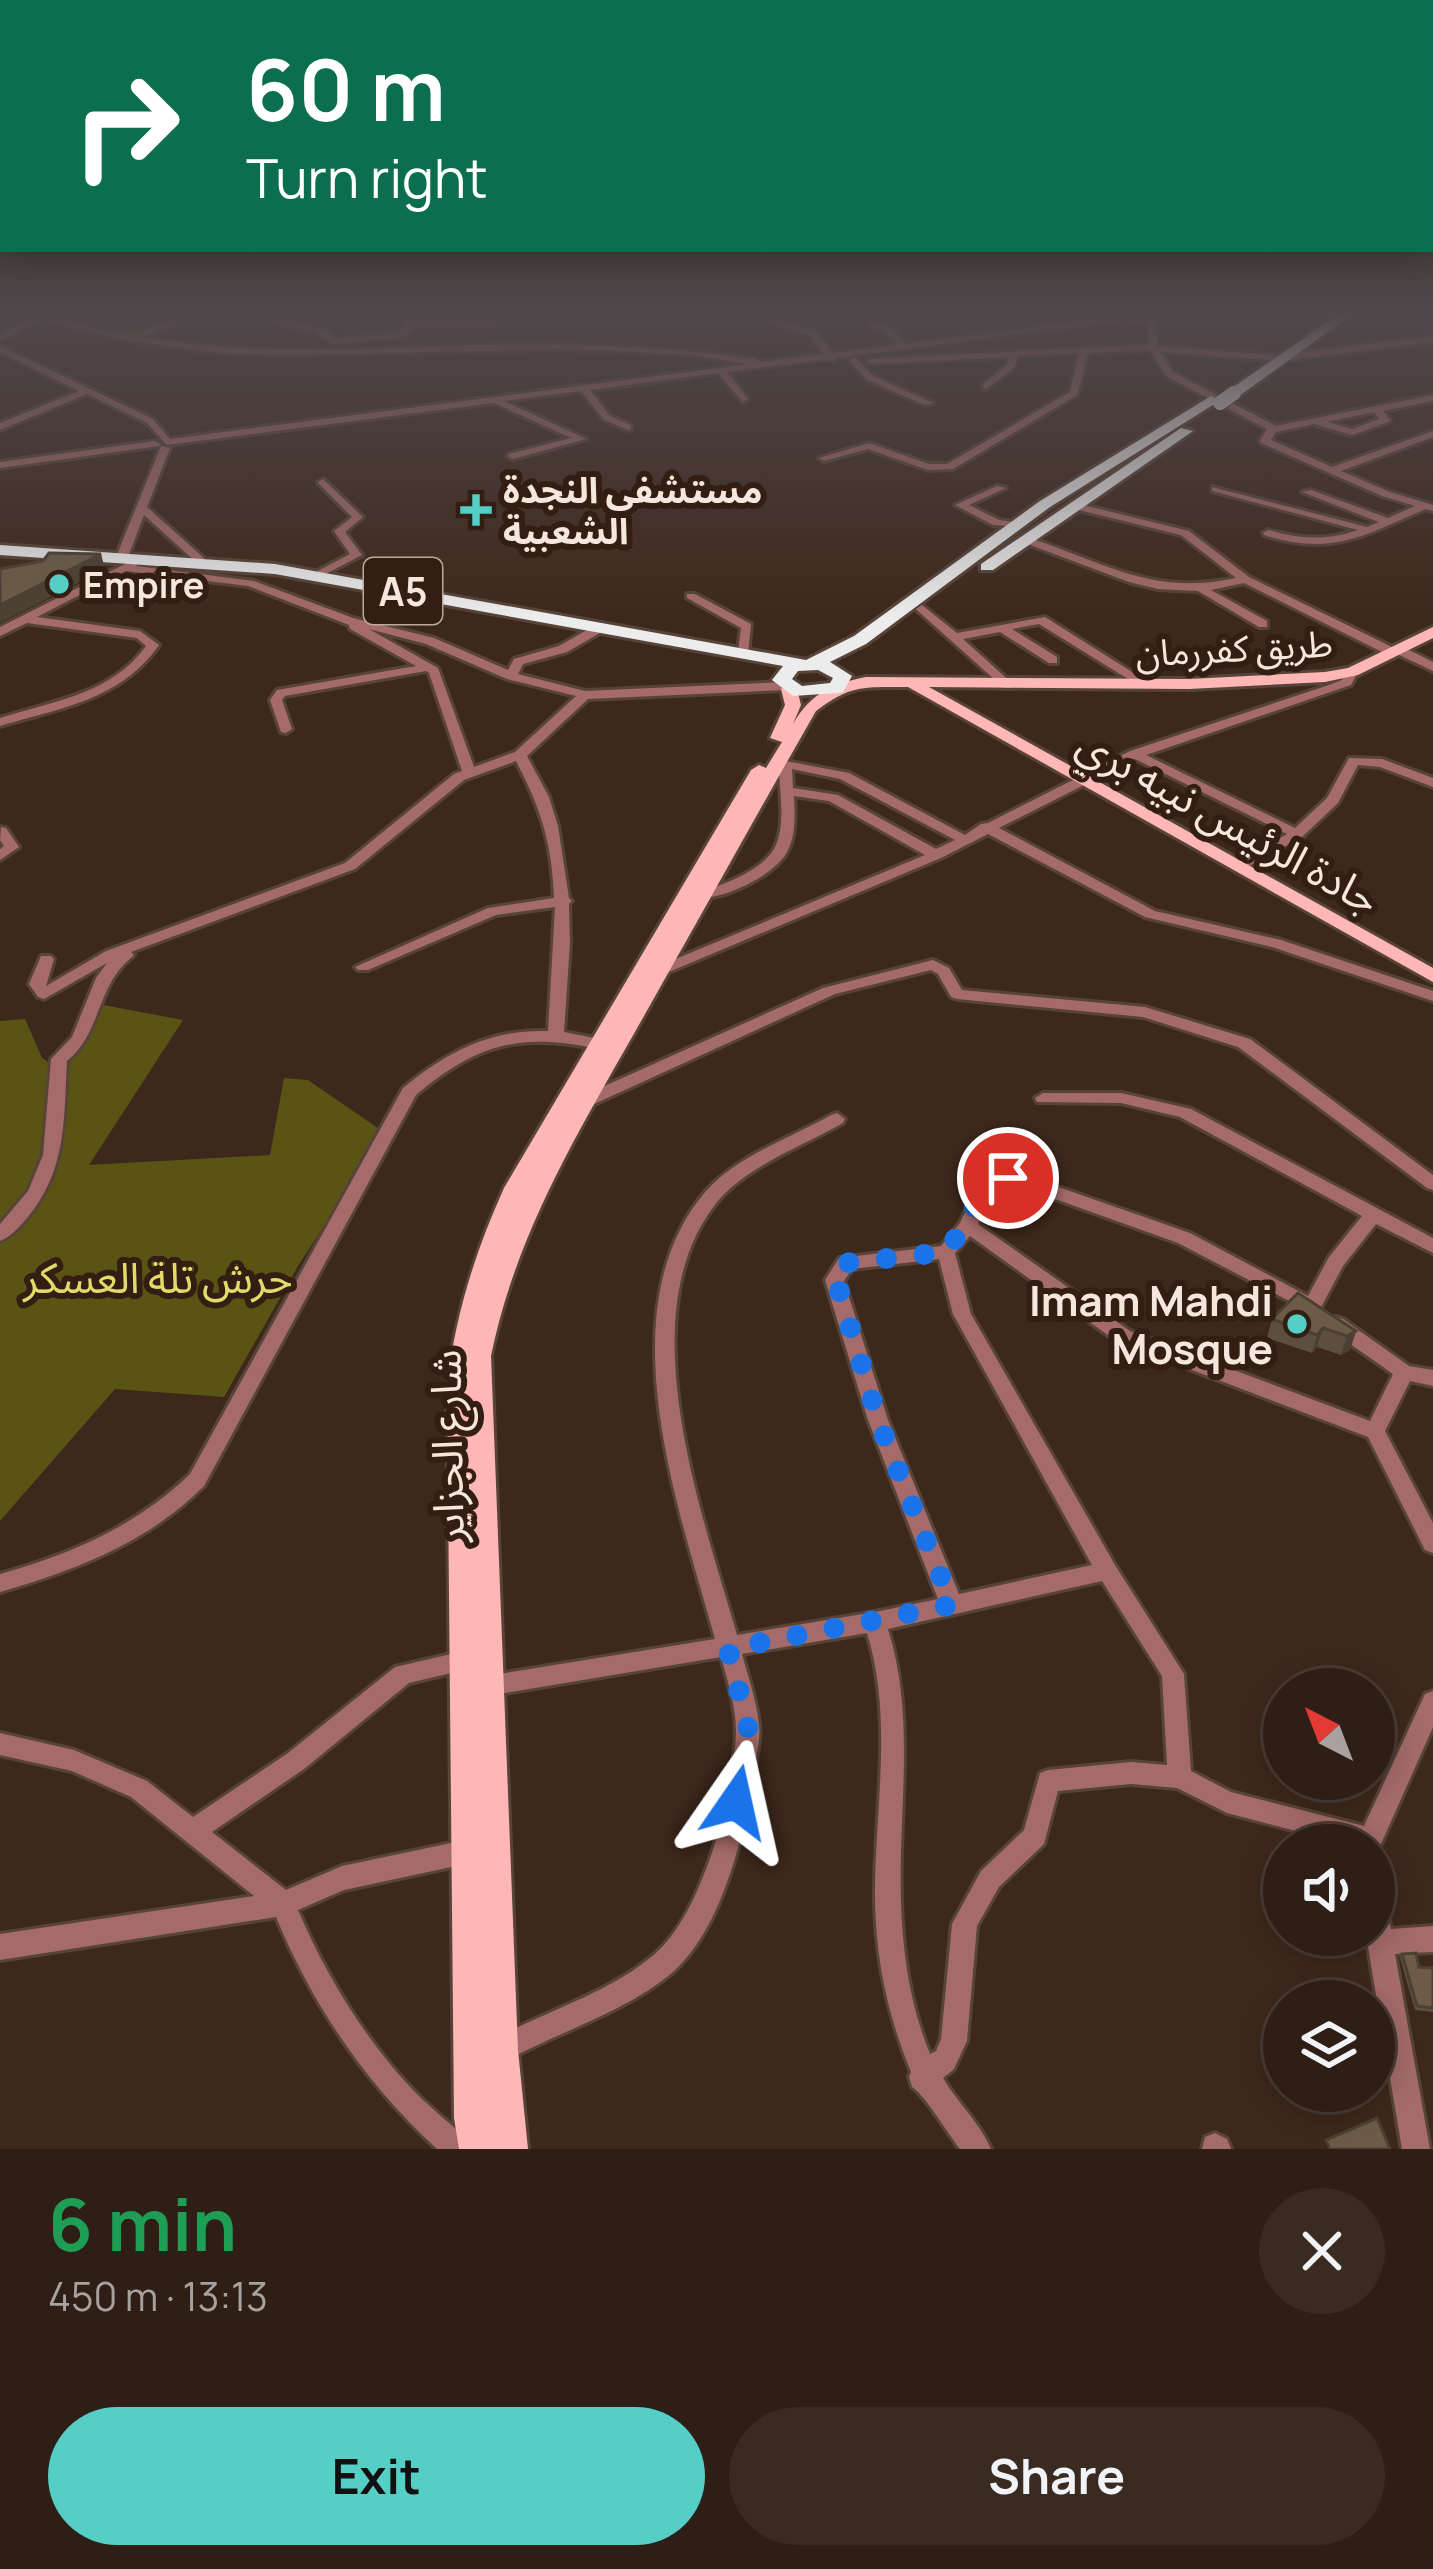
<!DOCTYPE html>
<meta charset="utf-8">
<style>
:root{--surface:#2e1e15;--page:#3a2b22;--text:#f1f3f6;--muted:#a7a2a0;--line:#493c34;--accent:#55cec5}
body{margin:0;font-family:Manrope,"Noto Sans Arabic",sans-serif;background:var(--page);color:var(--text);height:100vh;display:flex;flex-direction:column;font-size:45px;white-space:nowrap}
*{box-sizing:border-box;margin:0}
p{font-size:39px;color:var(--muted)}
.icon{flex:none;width:66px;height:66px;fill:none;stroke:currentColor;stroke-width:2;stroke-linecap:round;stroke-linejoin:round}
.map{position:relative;height:2149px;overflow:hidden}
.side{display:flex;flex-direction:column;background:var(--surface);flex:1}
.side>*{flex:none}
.banner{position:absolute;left:0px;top:0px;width:1434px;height:252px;box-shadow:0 6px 30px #0003,0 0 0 3px var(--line);background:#0b6e4f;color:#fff;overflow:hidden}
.needle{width:78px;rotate:318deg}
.tools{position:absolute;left:1263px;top:1668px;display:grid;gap:24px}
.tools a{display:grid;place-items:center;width:132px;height:132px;border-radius:50%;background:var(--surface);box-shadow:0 6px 30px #0003,0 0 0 3px var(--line);font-size:60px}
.pin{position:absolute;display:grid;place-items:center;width:102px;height:102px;color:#fff;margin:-51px;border:6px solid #fff;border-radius:50%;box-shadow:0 3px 12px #0007}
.me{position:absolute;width:132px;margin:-66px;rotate:11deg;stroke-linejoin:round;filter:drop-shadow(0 0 9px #0008)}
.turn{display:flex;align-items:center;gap:42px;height:252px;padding:0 48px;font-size:54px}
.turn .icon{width:156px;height:156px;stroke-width:2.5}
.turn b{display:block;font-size:84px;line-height:102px}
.round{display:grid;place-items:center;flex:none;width:126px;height:126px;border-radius:63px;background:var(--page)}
.headline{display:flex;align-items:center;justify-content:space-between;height:204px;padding:0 48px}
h1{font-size:72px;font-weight:700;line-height:90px;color:#1e9e55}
.primary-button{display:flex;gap:24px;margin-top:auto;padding:24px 48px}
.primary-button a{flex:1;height:138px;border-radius:72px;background:var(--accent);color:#111;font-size:48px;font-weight:700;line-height:138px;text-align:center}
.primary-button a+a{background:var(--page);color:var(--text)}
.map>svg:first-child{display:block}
</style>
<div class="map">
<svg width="1433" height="2149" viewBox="0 0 1433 2149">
<rect width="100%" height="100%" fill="#3d281c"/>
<polygon fill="#5a5414" points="98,1004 183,1020 89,1165 270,1155 284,1078 308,1080 385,1133 298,1266 224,1397 115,1389 0,1521 0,1021 25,1019 42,1058 50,1063 62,1059"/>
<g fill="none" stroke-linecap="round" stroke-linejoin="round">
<g stroke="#574337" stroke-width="6">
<g id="minor">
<path d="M 35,316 C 64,316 112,337 134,333 C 154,330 170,316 191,316 L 142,337 C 256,358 375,348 490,345 C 580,343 667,347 756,359 L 760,362 L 824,354 L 810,336 L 751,316 L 764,316 L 816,332 L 833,353 L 896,345 L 885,332 L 870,327 L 870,323 C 886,323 895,332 905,344 L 1118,316 L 1152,317 L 1156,320 L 1157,346 L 1273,355 L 1273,359 L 1270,360 L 1160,352 L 1173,372 L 1276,426 L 1433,395 L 1433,401 L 1383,411 L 1390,420 L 1388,422 L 1352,435 L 1314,424 L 1276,432 L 1271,440 L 1332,467 L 1433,431 L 1433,437 L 1341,471 L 1390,492 L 1433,505 L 1433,511 L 1426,509 C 1364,535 1333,557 1264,535 L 1263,533 L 1268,530 C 1300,539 1326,541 1358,530 L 1212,491 L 1212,487 L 1367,527 L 1379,522 L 1302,492 L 1311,490 L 1388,518 L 1415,506 L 1382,496 L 1261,443 L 1260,441 L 1267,429 L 1166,376 L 1150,350 L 1088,353 L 1077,395 L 953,469 L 928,470 L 868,449 L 824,461 L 819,458 L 869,443 L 929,464 L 947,464 L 1070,392 L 1079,353 L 1018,356 L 1014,368 L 986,389 L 983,388 L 983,384 L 1007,365 L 1009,357 L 871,364 L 866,361 L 868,359 L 1148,345 L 1148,323 L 1124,320 L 836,358 L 832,361 L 828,359 L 727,372 L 748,399 L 743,402 L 718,373 L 590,390 L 610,416 L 631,425 L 631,429 L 628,430 L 604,420 L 581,391 L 504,401 L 586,439 L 513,459 L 508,456 L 509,454 L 571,438 L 494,403 L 167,445 L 147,423 L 87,394 L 0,430 L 0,423 L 79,391 L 0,352 L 0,346 L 153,419 L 170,439 L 749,364 L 689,355 L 623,351 L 556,349 L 289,355 L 222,353 L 130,341 L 43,319 L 0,340 L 0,334 ZM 1374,412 L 1379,419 L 1352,429 L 1327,422 Z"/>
<polygon points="236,316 271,316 320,328 336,338 401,332 405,316 413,316 412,321 493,319 497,322 493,325 411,327 409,334 405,337 334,344 314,332 278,324 260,317 238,321 234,318"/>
<polygon points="1433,336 1433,342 1287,360 1282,357 1287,354"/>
<polygon points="850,358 856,358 873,376 933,403 925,405 867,380 850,362"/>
<polygon points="155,441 160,444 159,446 0,468 0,462"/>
<polygon points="161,446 170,448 147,507 205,559 205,563 197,563 144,515 128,557 122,560 116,557"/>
<polygon points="323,479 363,517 345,532 362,555 316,579 312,578 312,574 350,554 334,531 352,517 319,484 318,482"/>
<polygon points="997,486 1006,488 969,505 999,520 1021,523 1021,527 993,525 955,505"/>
<path d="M 1079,504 L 1189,531 L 1249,577 L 1392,647 L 1401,646 L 1433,662 L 1433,671 L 1397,654 L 1388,655 L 1244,583 L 1211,590 L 1267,621 L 1267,627 L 1259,627 L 1198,591 L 1158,589 L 1129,582 L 1025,543 L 1025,539 L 1033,539 C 1106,564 1156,596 1236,578 L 1181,535 L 1075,509 L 1074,507 Z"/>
<path d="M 133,560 L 139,563 L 136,566 L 254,581 L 353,618 L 434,638 L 508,670 L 514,659 L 559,646 L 592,627 L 600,627 L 600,633 L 567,652 L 523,664 L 518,674 L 585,691 L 785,682 L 791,686 L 785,690 L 588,699 L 527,756 L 549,797 L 558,826 L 569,898 L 572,901 L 569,904 L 570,943 L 564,1032 L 604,1040 L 606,1044 L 598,1049 C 519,1032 477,1044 416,1095 L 204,1486 C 147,1543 76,1570 0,1592 L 0,1574 C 72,1554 136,1526 190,1474 L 403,1088 C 447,1052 490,1029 548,1031 L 555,907 L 496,915 L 368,970 L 358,970 L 355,967 L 488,908 L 554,898 C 552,843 541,809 516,761 L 464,780 L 355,869 L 131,952 L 134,955 L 131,958 C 97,985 101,1034 67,1061 C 64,1113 67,1164 34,1209 C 25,1221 14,1235 0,1241 L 0,1224 L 28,1191 L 43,1155 L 51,1059 L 72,1037 L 96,978 L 107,963 L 44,999 L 38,997 L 29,984 L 41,956 L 51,956 L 54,959 L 46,986 L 106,951 L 345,863 L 454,774 L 462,771 L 429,673 L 426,671 L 285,696 L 282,700 L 292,729 L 286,733 L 281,732 L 270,700 L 277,690 L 416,666 L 350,629 L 349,625 L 248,586 L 126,571 L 37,617 L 140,631 L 159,645 C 121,700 60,708 0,726 L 0,718 C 53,701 112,694 146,646 L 137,638 L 27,623 L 0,636 L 0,627 ZM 369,629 L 426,644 L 507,679 L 576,696 L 515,752 L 474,767 L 438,668 Z"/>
<polygon points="687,594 695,594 751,624 748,654 744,655 738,651 741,628 687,598"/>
<polygon points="922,605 957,633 1045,617 1151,684 1145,688 1141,687 1039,624 1012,629 1057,657 1057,663 1049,663 1000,632 963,639 1014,685 1012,688 1004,688 918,611 916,609"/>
<path d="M 1352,668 L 1358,672 L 1351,685 L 1146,755 L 1295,828 L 1327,798 L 1349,758 L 1382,759 L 1433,778 L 1433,787 L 1380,767 L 1358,765 L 1338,803 L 1302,837 L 1240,871 L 1233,867 L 1235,864 L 1287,834 L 1135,759 L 999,828 L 1155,911 L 1281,940 L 1433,991 L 1433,1001 L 1272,947 L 1145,917 L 988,834 L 941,858 L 664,974 L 654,974 L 651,971 L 654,968 L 925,855 L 829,801 L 794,796 C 795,814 796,836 787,852 C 774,876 723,900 697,898 L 695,895 L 697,892 C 720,887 761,871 774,849 C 786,827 780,795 779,770 L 772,764 L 775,759 L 849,773 L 965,835 L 981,824 L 988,823 L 1130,751 L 1326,686 L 1342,680 L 1348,669 ZM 792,769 L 840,779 L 955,840 L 936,849 L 838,795 L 793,788 Z"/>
<polygon points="1,827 6,828 19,847 0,860 0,849 4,846 0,840"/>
<polygon points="933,960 949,968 962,990 1145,1007 1250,1039 1433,1175 1433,1190 1427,1188 1238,1047 1143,1017 957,999 951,997 938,974 931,970 835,994 592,1105 586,1106 578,1101 580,1097 823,988"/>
<path d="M 1043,1093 L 1121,1093 L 1191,1109 L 1433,1238 L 1433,1253 L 1376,1224 L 1343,1266 L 1319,1311 L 1312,1313 L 1178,1243 L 1016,1185 L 989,1196 L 978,1224 L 1130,1331 L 1370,1421 L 1393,1374 L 1329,1329 L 1326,1324 L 1329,1319 L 1336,1317 L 1343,1319 L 1409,1366 L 1433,1370 L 1433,1386 L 1410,1381 L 1385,1431 L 1433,1523 L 1433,1553 L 1425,1550 L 1368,1437 L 1116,1341 L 970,1236 L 955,1253 L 971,1314 L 1115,1565 L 1184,1674 L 1191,1771 L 1231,1792 L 1364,1826 L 1425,1694 L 1433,1691 L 1433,1727 L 1377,1853 L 1374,1854 L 1374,1845 L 1350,1845 L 1227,1813 L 1177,1788 L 1131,1784 L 1058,1791 L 1044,1844 L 999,1887 L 977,1926 L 967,2041 L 954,2069 L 943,2078 C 957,2102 980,2123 991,2149 L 960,2149 C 947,2133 926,2096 912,2087 L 909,2077 L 911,2072 C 888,2016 876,1961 875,1901 C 874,1811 894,1721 867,1633 L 742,1654 C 748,1676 757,1702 759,1725 C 761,1740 756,1756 754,1771 C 745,1833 722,1929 673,1972 C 627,2011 564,2030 511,2058 L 502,2062 L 493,2058 L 489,2049 L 493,2040 C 545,2011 610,1993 656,1953 C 703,1912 735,1791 736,1730 C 736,1707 727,1679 721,1657 L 493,1695 L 485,1692 L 482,1685 L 485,1678 L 493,1675 L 715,1639 C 679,1508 605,1308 706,1191 C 738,1155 791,1138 831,1115 L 837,1113 L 845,1119 L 843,1123 C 805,1145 747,1166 718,1201 C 627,1311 702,1513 737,1635 L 875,1612 L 938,1599 L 868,1420 L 825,1280 L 839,1258 L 941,1246 L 960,1223 L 976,1188 L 1015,1172 L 1190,1233 L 1308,1296 L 1329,1257 L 1362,1216 L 1180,1117 L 1121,1103 L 1037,1102 L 1035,1098 ZM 939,1259 L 953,1314 L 1092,1565 L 959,1594 L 888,1420 L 844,1281 L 852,1269 ZM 1102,1581 L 1162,1676 L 1167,1765 L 1131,1762 L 1048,1770 L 1040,1773 L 1024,1830 L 981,1871 L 952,1924 L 941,2039 L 936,2051 L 930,2054 C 904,1990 899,1921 901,1852 C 903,1776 911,1703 888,1629 Z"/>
<path d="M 464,1651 L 472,1654 L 475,1661 L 472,1668 L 409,1683 L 304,1769 L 212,1832 L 286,1890 L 342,1866 L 470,1839 L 479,1843 L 482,1851 L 479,1859 L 470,1863 L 344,1890 L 298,1910 C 326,1976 368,2045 419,2096 C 434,2111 452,2125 468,2139 L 472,2149 L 437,2149 C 366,2084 313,2006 276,1917 L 0,1960 L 0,1934 L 254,1896 L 131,1797 L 72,1771 L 0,1755 L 0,1733 L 74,1750 L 147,1781 L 193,1817 L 288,1753 L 395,1667 Z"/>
<polygon points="1374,1894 1383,1897 1391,1929 1433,1926 1433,1952 1395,1954 1430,2149 1402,2149 1366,1935 1374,1935"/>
<polygon points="1215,2133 1227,2139 1231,2149 1202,2149 1205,2137"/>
</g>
</g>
<g stroke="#574337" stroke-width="6">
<path id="major" d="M 1433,627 L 1433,638 L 1358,675 L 1325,682 L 1189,689 L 929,687 L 1433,968 L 1433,982 L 908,687 C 865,687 851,684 816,711 C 757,814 699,919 640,1023 C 579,1131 516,1233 491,1356 L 518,2050 L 528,2149 L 459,2149 L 454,2118 L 447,1386 C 455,1316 475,1252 504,1188 L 751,770 L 759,765 L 766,768 L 782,742 L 770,738 L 785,705 L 781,689 L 789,684 L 797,689 L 801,705 L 793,724 C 811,693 832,684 866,677 L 1189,679 L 1325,672 L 1348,668 Z"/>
</g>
<g stroke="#574337" stroke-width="6">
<g id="highway">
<polygon points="1336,316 1350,316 1239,396 1229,396 1229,390"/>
<path d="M 1211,396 L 1218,400 L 1216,403 L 1050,507 L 866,644 L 830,662 L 852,676 L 843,692 L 837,693 L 793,696 L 772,680 L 783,666 L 275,574 L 0,555 L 0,545 L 275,564 L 806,660 L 854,636 L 1040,501 ZM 818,670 L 833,678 L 830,683 L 802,686 L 792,679 L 798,671 Z"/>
<polygon points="1181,428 1193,431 993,570 981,570 981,564"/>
</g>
</g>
<use href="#minor" fill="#a46b6a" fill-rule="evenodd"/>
<use href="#major" fill="#feb7b5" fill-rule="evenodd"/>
<use href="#highway" fill="#ececec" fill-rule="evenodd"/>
<g stroke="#574337" stroke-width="16" stroke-linecap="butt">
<polyline id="highway-bridge" points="1220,403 1234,393"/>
</g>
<use href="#highway-bridge" stroke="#ececec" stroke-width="14"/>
</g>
<g fill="#5d4f3d">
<polygon points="186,575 187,583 179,592 148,589 146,581"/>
<polygon points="1272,1319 1356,1331 1350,1350 1341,1355 1317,1347 1312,1353 1267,1338"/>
<polygon points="1402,1954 1419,1967 1433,1968 1433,2012 1415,2010 1400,1958"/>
</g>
<g fill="#4c4032">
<polygon points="101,554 105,569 0,623 0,605"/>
<polygon points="186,575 187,583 179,592 177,584"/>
<polygon points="1323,1328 1317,1347 1312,1353 1317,1335"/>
<polygon points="1356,1331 1350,1350 1341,1355 1347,1336"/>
</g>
<g fill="#6c5c47" stroke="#4c4032" stroke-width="3">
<polygon points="49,553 101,554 0,605 0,569 43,561"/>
<polygon points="156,572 186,575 177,584 146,581"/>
<polygon points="1298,1293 1356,1331 1347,1336 1323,1328 1317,1335 1272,1319"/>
<polygon points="1416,1953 1419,1967 1433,1968 1433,2008 1417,2006 1402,1954"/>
<polygon points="1377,2118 1390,2149 1330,2149 1326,2140"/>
</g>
<linearGradient id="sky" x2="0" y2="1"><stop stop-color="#22160f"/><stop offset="0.51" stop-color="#51484b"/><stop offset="1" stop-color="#51484b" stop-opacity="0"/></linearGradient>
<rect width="1433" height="617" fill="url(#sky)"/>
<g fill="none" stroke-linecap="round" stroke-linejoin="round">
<path stroke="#1a73e8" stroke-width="21" stroke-dasharray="0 37.8" d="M 736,1802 L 748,1726 L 728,1649 L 952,1605 L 878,1420 L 834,1273 L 846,1263 L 946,1252 C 967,1226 975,1188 1008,1178"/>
</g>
<g fill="#55cec5" stroke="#331e13" stroke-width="4.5">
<path d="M470 492h12v12h12v12h-12v12h-12v-12h-12v-12h12z"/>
<circle cx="59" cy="584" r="12"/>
<circle cx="1297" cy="1324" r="12"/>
</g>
<g text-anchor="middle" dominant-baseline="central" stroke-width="12" stroke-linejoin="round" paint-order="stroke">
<g font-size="36" font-weight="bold" fill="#f5e6de" stroke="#331e13" text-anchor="start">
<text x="503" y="489">مستشفى النجدة<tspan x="503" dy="41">الشعبية</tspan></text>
<text x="83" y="584">Empire</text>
</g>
<g font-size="36" fill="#f5e6de" stroke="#331e13">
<text transform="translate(1234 648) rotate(-3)">طريق كفررمان</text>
</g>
<rect fill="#331e13" stroke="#bbaaa1" stroke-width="3" x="364" y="558" width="78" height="66" rx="9"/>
<g font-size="39" font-weight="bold" fill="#f5e6de">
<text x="403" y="591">A5</text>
</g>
<g font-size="42" fill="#f5e6de" stroke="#331e13">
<text transform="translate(1229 820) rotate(29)">جادة الرئيس نبيه بري</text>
<text transform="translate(446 1446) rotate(-91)">شارع الجزاير</text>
</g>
<g font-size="42" fill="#e3da6b" stroke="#331e13">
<text x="158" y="1277">حرش تلة العسكر</text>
</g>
<g font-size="42" font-weight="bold" fill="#f5e6de" stroke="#331e13" text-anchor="end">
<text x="1273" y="1300">Imam Mahdi<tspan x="1273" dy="48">Mosque</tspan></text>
</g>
</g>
</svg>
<div class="tools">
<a><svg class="needle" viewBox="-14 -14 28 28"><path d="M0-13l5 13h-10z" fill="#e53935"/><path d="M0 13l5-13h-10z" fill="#a7a2a0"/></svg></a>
<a><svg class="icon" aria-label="sound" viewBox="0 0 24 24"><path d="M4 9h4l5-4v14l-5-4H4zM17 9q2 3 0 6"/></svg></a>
<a><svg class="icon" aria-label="layers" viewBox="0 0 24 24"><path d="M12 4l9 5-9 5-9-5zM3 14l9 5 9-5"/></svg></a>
</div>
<div class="pin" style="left:1008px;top:1178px;background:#d93025"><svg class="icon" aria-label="arrive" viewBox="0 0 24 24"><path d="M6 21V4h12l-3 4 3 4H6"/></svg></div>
<svg class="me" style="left:736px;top:1802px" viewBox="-20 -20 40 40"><path d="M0-17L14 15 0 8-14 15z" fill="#1a73e8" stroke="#fff" stroke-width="4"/></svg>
<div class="banner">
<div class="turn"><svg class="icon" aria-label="right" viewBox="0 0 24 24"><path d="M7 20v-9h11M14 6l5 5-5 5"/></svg><div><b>60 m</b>Turn right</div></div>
</div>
</div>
<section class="side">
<div class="headline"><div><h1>6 min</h1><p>450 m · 13:13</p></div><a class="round"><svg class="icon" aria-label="close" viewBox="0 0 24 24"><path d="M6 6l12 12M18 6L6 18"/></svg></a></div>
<div class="primary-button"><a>Exit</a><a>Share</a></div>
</section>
